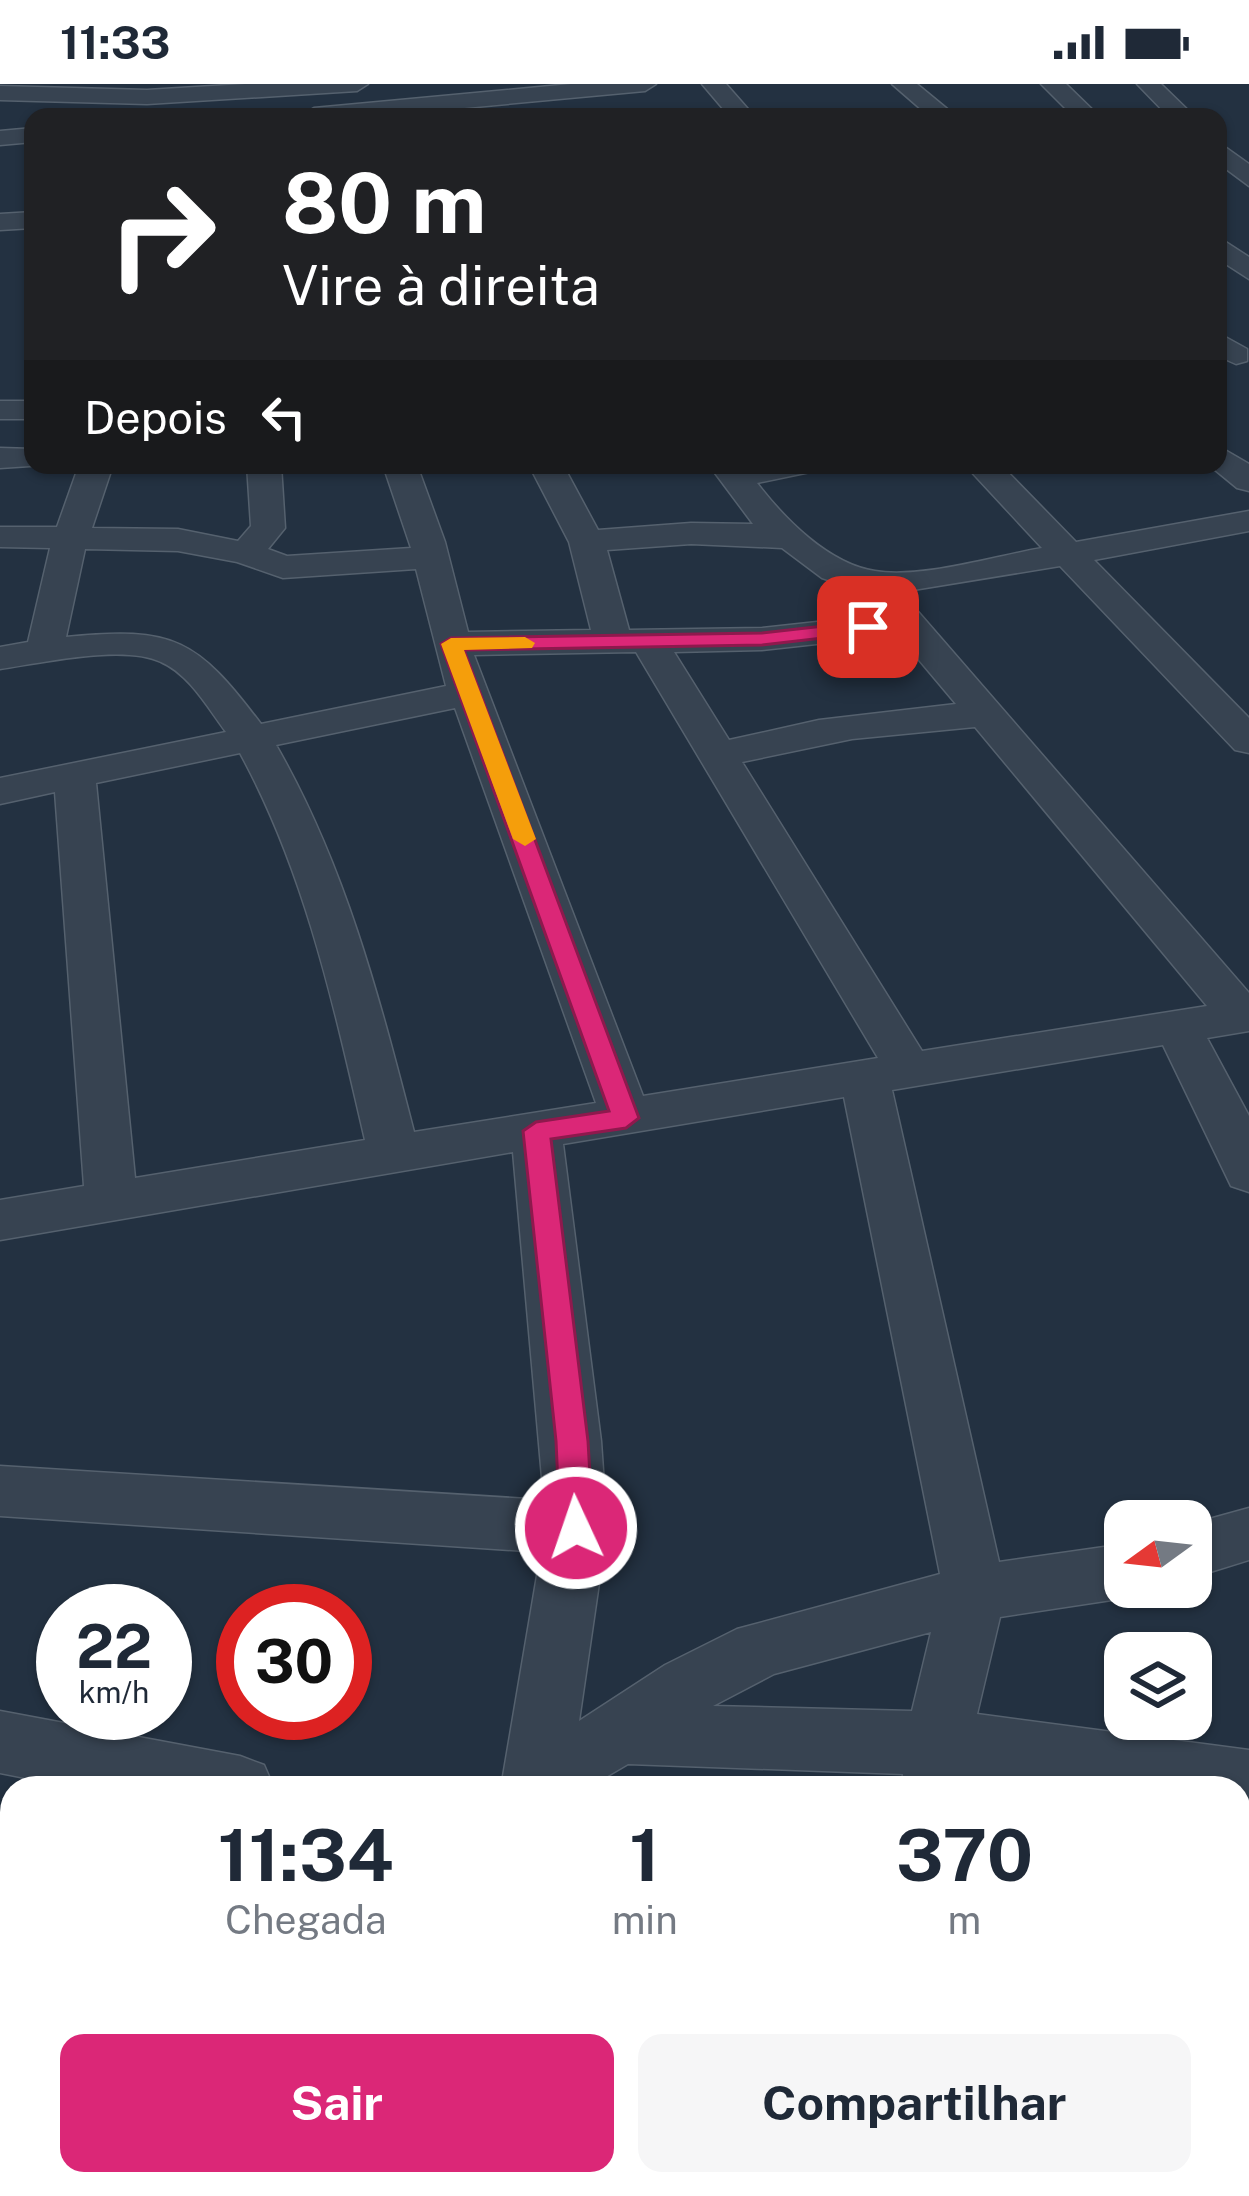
<!DOCTYPE html>
<html lang="pt">
<meta charset="utf-8">
<style>
:root{--surface:#fff;--page:#f6f6f7;--text:#1f2937;--muted:#747a83;--accent:#db2777}
body{margin:0;font-family:"Public Sans",sans-serif;background:var(--page);color:var(--text);height:100vh;display:flex;flex-direction:column;font-size:45px;white-space:nowrap}
*{box-sizing:border-box;margin:0}
p{font-size:39px;color:var(--muted)}
.icon{flex:none;width:66px;height:66px;fill:none;stroke:currentColor;stroke-width:2;stroke-linecap:round;stroke-linejoin:round}
.map{position:relative;flex:1;overflow:hidden}
.sheet{position:absolute;left:0px;top:1692px;width:1251px;height:420px;display:flex;flex-direction:column;background:var(--surface);border-radius:36px 36px 0 0;box-shadow:0 3px 9px #0004}
.sheet>*{flex:none}
.banner{position:absolute;left:24px;top:24px;width:1203px;height:366px;border-radius:24px;box-shadow:0 3px 9px #0004;background:#202124;color:#fff;overflow:hidden}
.needle{width:78px;rotate:255deg}
.buttons{position:absolute;left:1104px;top:1416px;display:grid;gap:24px}
.buttons a{display:grid;place-items:center;width:108px;height:108px;border-radius:24px;background:var(--surface);box-shadow:0 3px 9px #0004;font-size:60px}
.speed{position:absolute;left:36px;top:1500px;display:flex;gap:24px;font-size:60px;font-weight:700;text-align:center}
.speed>*{display:grid;place-content:center;width:156px;height:156px;border-radius:50%;background:var(--surface);box-shadow:0 3px 9px #0004;line-height:1}
.speed small{font-size:30px;font-weight:400}
.speed .limit{border:18px solid #d22;background:#fff;color:#111}
.pin{position:absolute;display:grid;place-items:center;width:102px;height:102px;color:#fff;margin:-51px;border-radius:24px;box-shadow:0 6px 18px #0006}
.me{position:absolute;width:132px;margin:-66px;rotate:357deg;stroke-linejoin:round;filter:drop-shadow(0 0 9px #0008)}
.turn{display:flex;align-items:center;gap:42px;height:252px;padding:0 60px;font-size:54px}
.turn .icon{width:156px;height:156px;stroke-width:2.5}
.turn b{display:block;font-size:84px;line-height:102px}
.then{display:flex;align-items:center;height:114px;padding:0 60px;background:#0003;gap:24px;font-size:45px}
.eta{display:flex;justify-content:space-evenly;align-items:center;height:204px;text-align:center}
.eta b{font-size:72px;font-weight:700;line-height:84px}
.cta{display:flex;gap:24px;margin-top:auto;padding:24px 60px}
.cta a{flex:1;height:138px;border-radius:24px;background:var(--accent);color:#fff;font-size:48px;font-weight:700;line-height:138px;text-align:center}
.cta a+a{background:var(--page);color:var(--text)}
.status{display:flex;justify-content:space-between;align-items:center;height:84px;padding:0 60px;background:var(--surface);direction:ltr}
.status svg{height:33px;fill:currentColor}
.map>svg:first-child{display:block}
</style>
<div class="status"><b>11:33</b><svg viewBox="0 0 49 12"><path d="M0 12V9h3v3zM5 12V6h3v6zM10 12V3h3v9zM15 12V0h3v12zM26 1h20v11H26zM47 4h2v5h-2z"/></svg></div>
<div class="map">
<svg width="1249" height="2112" viewBox="0 0 1249 2112">
<rect width="100%" height="100%" fill="#233141"/>
<g fill="none" stroke-linecap="round" stroke-linejoin="round">
<g stroke="#55616e" stroke-width="3">
<g id="minor">
<polygon points="245,0 368,0 357,7 147,20 0,16 0,2 147,6"/>
<polygon points="571,0 656,0 645,7 368,33 302,31 314,24"/>
<polygon points="702,0 726,0 755,33 730,33"/>
<polygon points="892,0 917,0 957,33 930,33"/>
<polygon points="1041,0 1066,0 1100,33 1074,33"/>
<polygon points="1137,0 1161,0 1195,33 1169,33"/>
<polygon points="33,44 33,58 0,61 0,47"/>
<polygon points="1218,58 1249,80 1249,102 1218,79"/>
<polygon points="33,128 33,144 0,146 0,130"/>
<polygon points="1218,153 1249,173 1249,195 1218,175"/>
<polygon points="1218,249 1247,265 1247,277 1236,280 1218,272"/>
<rect x="0" y="317" width="33" height="18"/>
<polygon points="1218,362 1249,380 1249,407 1237,404 1209,381 1218,381"/>
<polygon points="0,364 33,365 33,381 45,381 0,384"/>
<path d="M 79,381 L 113,381 L 92,444 L 178,445 L 238,457 L 251,442 L 247,381 L 281,381 L 285,444 L 268,465 L 287,472 L 411,464 L 383,381 L 417,381 L 445,458 L 468,548 L 591,546 L 569,458 L 529,381 L 563,381 L 598,446 L 691,439 L 753,440 L 709,381 L 815,381 L 810,388 L 757,399 C 784,434 828,480 875,487 C 921,495 995,472 1042,464 L 965,381 L 1001,381 L 1076,458 L 1249,427 L 1249,447 L 1094,476 L 1249,634 L 1249,669 L 1235,666 L 1060,482 L 901,508 L 1249,909 L 1249,947 L 1207,954 L 1249,1032 L 1249,1108 L 1231,1102 L 1163,961 L 892,1006 L 999,1478 L 1125,1460 L 1125,1503 L 1149,1503 L 1125,1514 L 1000,1533 L 977,1630 L 1249,1666 L 1249,1730 L 1239,1729 L 1239,1704 L 1060,1704 L 971,1692 L 970,1704 L 902,1704 L 903,1690 L 628,1680 L 587,1704 L 501,1704 L 541,1468 L 0,1432 L 0,1382 L 544,1416 L 513,1068 L 0,1156 L 0,1116 L 84,1102 L 55,708 L 0,720 L 0,694 L 226,648 C 208,624 189,590 161,578 C 124,560 41,579 0,585 L 0,563 L 28,558 L 50,464 L 0,463 L 0,443 L 57,443 ZM 691,460 L 782,464 L 822,494 L 861,507 L 881,531 L 762,544 L 629,546 L 607,466 ZM 85,465 L 178,467 L 237,478 L 283,494 L 416,485 L 446,602 L 261,640 C 197,555 174,542 66,553 ZM 898,551 L 956,620 L 819,636 L 729,656 L 674,568 L 762,566 ZM 636,568 L 878,974 L 643,1012 L 474,571 ZM 455,624 L 596,1019 L 414,1048 C 379,913 346,783 276,661 ZM 975,643 L 1207,922 L 922,967 L 742,678 L 852,655 ZM 240,669 C 306,790 334,923 365,1056 L 135,1094 L 96,699 ZM 844,1013 L 940,1490 L 737,1545 L 665,1581 L 579,1637 L 607,1444 L 601,1357 L 563,1060 ZM 931,1548 L 912,1627 L 713,1622 L 774,1590 Z"/>
<polygon points="1249,1424 1249,1476 1191,1494 1191,1440"/>
<polygon points="0,1627 240,1672 264,1681 274,1704 76,1704 0,1689"/>
<polygon points="0,2009 12,2012 12,2090 0,2087"/>
<polygon points="36,2100 115,2100 111,2112 31,2112"/>
<polygon points="123,2100 227,2100 232,2112 128,2112"/>
<polygon points="434,2100 512,2100 511,2112 431,2112"/>
<polygon points="884,2100 962,2100 962,2112 882,2112"/>
</g>
</g>
<use href="#minor" fill="#374351" fill-rule="evenodd"/>
</g>
<polygon fill="#db2777" stroke="#8e194d" stroke-width="3" points="868,537 875,539 875,548 762,561 464,566 639,1034 626,1044 551,1055 588,1357 593,1444 588,1454 576,1458 565,1454 560,1444 556,1357 523,1047 536,1038 609,1027 441,560 451,554 762,549"/>
<polygon fill="#f59e0b" points="525,553 535,559 532,564 464,566 536,755 525,762 513,755 441,560 451,554"/>
</svg>
<div class="buttons">
<a><svg class="needle" viewBox="-14 -14 28 28"><path d="M0-13l5 13h-10z" fill="#e53935"/><path d="M0 13l5-13h-10z" fill="#747a83"/></svg></a>
<a><svg class="icon" aria-label="layers" viewBox="0 0 24 24"><path d="M12 4l9 5-9 5-9-5zM3 14l9 5 9-5"/></svg></a>
</div>
<div class="speed"><div>22<small>km/h</small></div><div class="limit">30</div></div>
<div class="pin" style="left:868px;top:543px;background:#d93025"><svg class="icon" aria-label="arrive" viewBox="0 0 24 24"><path d="M6 21V4h12l-3 4 3 4H6"/></svg></div>
<svg class="me" style="left:576px;top:1444px" viewBox="-20 -20 40 40"><circle r="17" fill="#db2777" stroke="#fff" stroke-width="3"/><path d="M0-11L8 9 0 5-8 9z" fill="#fff"/></svg>
<div class="banner">
<div class="turn"><svg class="icon" aria-label="right" viewBox="0 0 24 24"><path d="M7 20v-9h11M14 6l5 5-5 5"/></svg><div><b>80 m</b>Vire à direita</div></div>
<div class="then">Depois<svg class="icon" aria-label="left" viewBox="0 0 24 24"><path d="M17 20v-9H6M10 6l-5 5 5 5"/></svg></div>
</div>
<section class="sheet">
<div class="eta">
<div><b>11:34</b><p>Chegada</p></div>
<div><b>1</b><p>min</p></div>
<div><b>370</b><p>m</p></div>
</div>
<div class="cta"><a>Sair</a><a>Compartilhar</a></div>
</section>
</div>
